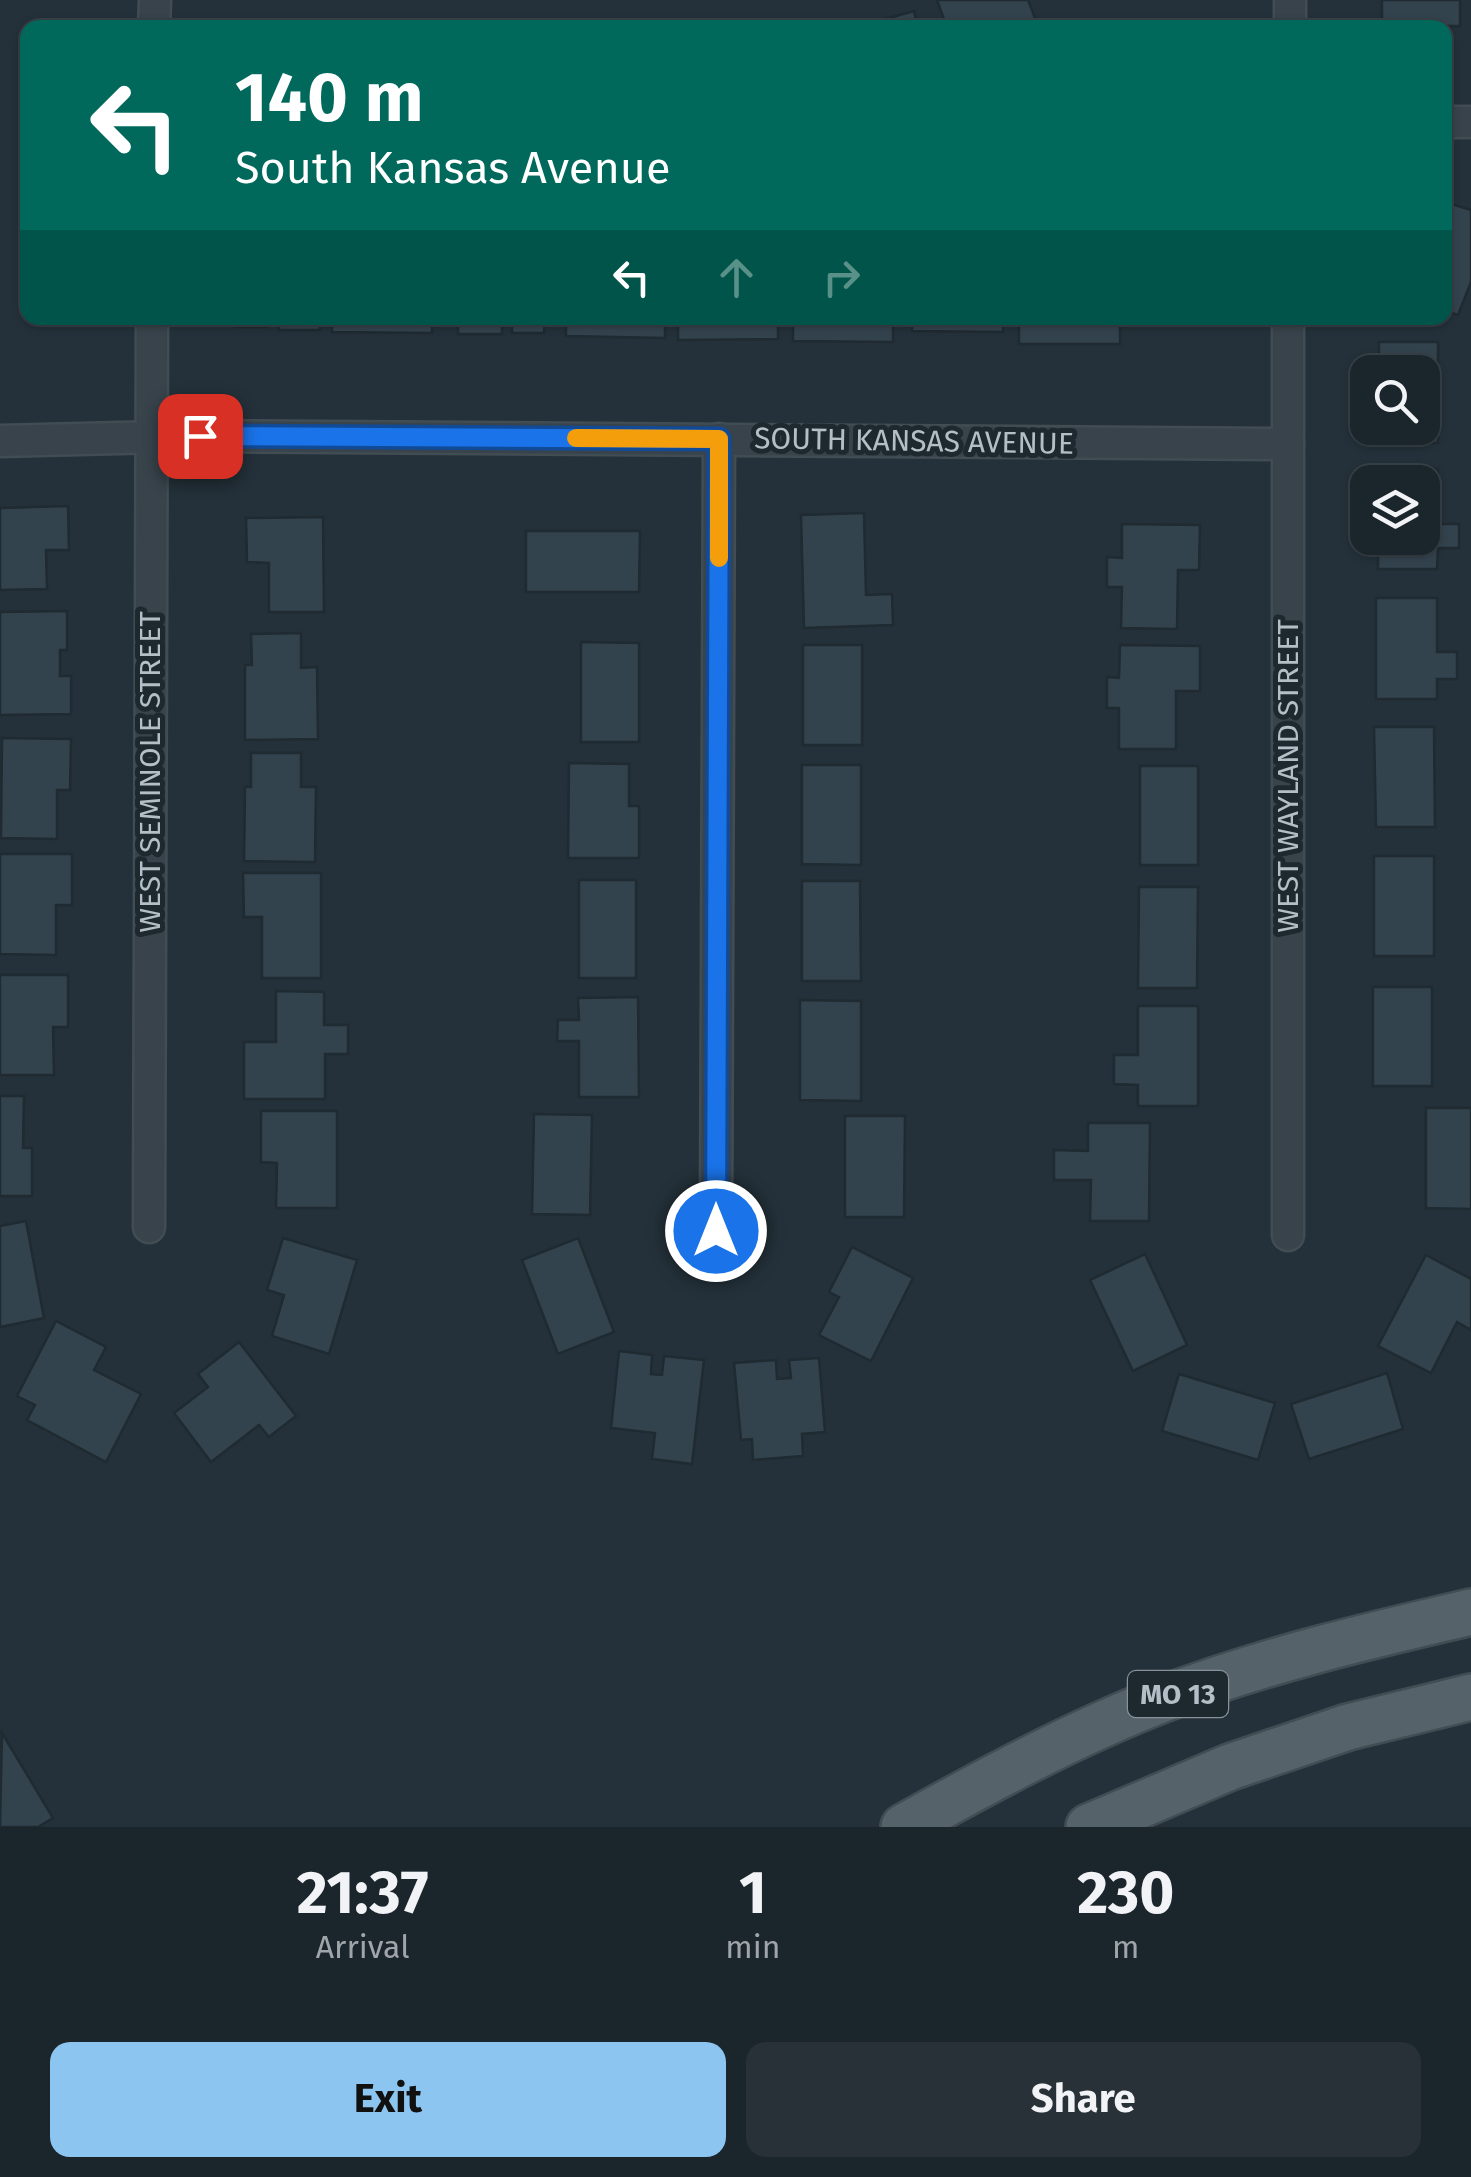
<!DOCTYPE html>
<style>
:root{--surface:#1b252c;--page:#283138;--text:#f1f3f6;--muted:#a0a5a9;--line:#394248;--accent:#8dc5f1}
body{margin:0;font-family:"Fira Sans",sans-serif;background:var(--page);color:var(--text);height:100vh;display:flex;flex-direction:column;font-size:38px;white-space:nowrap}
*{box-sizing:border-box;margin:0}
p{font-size:32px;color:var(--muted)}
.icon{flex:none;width:55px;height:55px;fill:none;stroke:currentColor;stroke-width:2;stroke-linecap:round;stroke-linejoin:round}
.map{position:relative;height:1827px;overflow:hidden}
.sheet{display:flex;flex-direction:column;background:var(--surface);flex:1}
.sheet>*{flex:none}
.guide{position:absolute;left:20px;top:20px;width:1432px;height:305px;border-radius:20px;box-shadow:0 2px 8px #0004,0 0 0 2px var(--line);background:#00695c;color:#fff;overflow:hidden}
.fabs{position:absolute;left:1350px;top:355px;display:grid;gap:20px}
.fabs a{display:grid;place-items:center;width:90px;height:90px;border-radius:20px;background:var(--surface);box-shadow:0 2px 8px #0004,0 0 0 2px var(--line);font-size:50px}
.pin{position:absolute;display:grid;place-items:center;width:85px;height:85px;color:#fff;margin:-42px;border-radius:20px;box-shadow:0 5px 15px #0006}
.me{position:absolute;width:110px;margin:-55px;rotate:0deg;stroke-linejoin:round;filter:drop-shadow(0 0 8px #0008)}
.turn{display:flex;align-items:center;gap:35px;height:210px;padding:0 50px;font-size:45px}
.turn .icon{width:130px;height:130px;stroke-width:2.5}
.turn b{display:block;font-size:70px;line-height:85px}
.lanes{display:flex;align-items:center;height:95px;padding:0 50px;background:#0003;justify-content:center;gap:50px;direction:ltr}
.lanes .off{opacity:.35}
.eta{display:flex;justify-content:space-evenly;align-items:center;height:170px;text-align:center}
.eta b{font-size:60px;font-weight:700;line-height:70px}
.button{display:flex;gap:20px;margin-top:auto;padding:20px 50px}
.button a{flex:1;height:115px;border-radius:20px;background:var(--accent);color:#111;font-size:40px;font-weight:700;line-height:115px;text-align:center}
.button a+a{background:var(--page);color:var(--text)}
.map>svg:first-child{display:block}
</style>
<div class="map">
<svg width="1471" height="1827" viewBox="0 0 1471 1827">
<rect width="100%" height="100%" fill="#24313a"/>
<g fill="#33434e" stroke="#1f2a31" stroke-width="2.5">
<polygon points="937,0 1028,0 1039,28 947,28"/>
<rect x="1382" y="0" width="78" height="26"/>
<polygon points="914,11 918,28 864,25"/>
<polygon points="1445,202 1471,210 1471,282 1458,315 1445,311"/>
<rect x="235" y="318" width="32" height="9"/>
<rect x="279" y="318" width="41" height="12"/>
<polygon points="332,318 432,318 432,333 332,332"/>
<rect x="458" y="318" width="44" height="16"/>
<polygon points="512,318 545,318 544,333 512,333"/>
<polygon points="566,318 665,318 665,338 566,336"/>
<polygon points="678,318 778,318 778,339 678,340"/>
<polygon points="793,318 893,318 893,342 793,341"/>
<polygon points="912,318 1003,318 1003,332 912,331"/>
<rect x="1019" y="318" width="101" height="26"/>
<polygon points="1379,342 1438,342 1438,443 1378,443 1378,428 1422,428 1422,372 1379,372"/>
<polygon points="1378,469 1438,469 1438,524 1459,524 1459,548 1438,548 1437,569 1378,569 1378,538 1422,538 1422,482 1378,482"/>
<polygon points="68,506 69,550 46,550 47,589 0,590 0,508"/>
<polygon points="864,513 866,595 892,594 893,625 804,628 801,515"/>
<polygon points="323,517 324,612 269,612 269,563 247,562 246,518"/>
<polygon points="1122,524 1200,525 1199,570 1178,570 1177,629 1121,628 1122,587 1107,587 1107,557 1122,558"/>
<polygon points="526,531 640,531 639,592 526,592"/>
<polygon points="1376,598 1437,598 1437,652 1457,652 1457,679 1437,679 1437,699 1376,699"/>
<polygon points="67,611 67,650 60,650 60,676 71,676 71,714 0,715 0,612"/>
<polygon points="301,633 301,668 317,667 318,739 245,740 245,665 252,665 251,634"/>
<polygon points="581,642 639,643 639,742 581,742"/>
<rect x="803" y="645" width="59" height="100"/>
<polygon points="1120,645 1200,646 1200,691 1176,691 1176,749 1119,749 1119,708 1107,708 1107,677 1119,678"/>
<polygon points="1374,727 1434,727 1435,827 1376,827"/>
<polygon points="2,738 71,739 70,790 57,790 57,839 1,838"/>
<polygon points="251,753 301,753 301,787 316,787 315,862 244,861 245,787 251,787"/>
<polygon points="569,763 629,764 629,806 639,806 639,858 568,858"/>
<polygon points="802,765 861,765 861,865 802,864"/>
<rect x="1140" y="766" width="58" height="99"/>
<polygon points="0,854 72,854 72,905 56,905 56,955 0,954"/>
<rect x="1374" y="856" width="60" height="100"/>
<polygon points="243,873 321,873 321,978 262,978 262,917 244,917"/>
<rect x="579" y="880" width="57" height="98"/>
<polygon points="802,881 860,881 861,981 802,981"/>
<polygon points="1139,887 1198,887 1197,988 1138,988"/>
<polygon points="0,975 68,975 68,1027 53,1027 54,1075 0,1075"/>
<rect x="1373" y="987" width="59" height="99"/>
<polygon points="276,991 324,992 324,1025 348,1025 348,1054 325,1054 325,1099 244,1099 244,1042 276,1042"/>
<polygon points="638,997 639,1097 579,1097 579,1041 557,1041 558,1020 579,1020 578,998"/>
<polygon points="800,1000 861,1001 861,1101 800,1100"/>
<polygon points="1138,1006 1198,1006 1198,1106 1138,1106 1138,1085 1114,1084 1114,1055 1138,1055"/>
<polygon points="0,1096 24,1096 23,1148 32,1148 32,1196 0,1196"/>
<polygon points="1426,1108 1471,1108 1471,1209 1426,1208"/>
<polygon points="261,1111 337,1111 337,1208 276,1208 277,1163 261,1162"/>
<polygon points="534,1114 592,1115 590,1215 532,1214"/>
<polygon points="845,1116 905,1116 904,1217 845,1217"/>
<polygon points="1088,1123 1150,1123 1149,1221 1090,1221 1091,1180 1054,1180 1054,1150 1088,1151"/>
<polygon points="26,1221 44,1318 0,1327 0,1226"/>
<polygon points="283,1238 357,1260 329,1354 272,1336 284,1295 267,1290"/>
<polygon points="578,1238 614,1332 558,1354 522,1260"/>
<polygon points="852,1247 913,1278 871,1361 819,1335 839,1297 829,1292"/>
<polygon points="1145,1254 1187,1345 1133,1371 1090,1280"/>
<polygon points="1426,1255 1471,1279 1471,1330 1457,1322 1431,1373 1378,1346"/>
<polygon points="56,1321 106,1347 94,1370 141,1394 106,1462 27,1420 35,1405 17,1396"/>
<polygon points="239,1342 296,1416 269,1437 259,1425 211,1462 174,1413 208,1387 198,1374"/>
<polygon points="619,1351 652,1355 651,1374 662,1375 664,1356 704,1360 692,1464 652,1459 655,1433 611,1428"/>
<polygon points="819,1358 825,1432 802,1434 803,1456 753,1460 752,1439 741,1440 734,1363 776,1360 777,1379 791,1378 789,1360"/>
<polygon points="1387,1373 1403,1429 1309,1459 1291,1404"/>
<polygon points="1179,1374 1275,1403 1258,1460 1162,1431"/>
<polygon points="2,1733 53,1818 38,1827 0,1827"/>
</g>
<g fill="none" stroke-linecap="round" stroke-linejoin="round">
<g stroke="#414c53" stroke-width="35">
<g id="minor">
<polyline points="154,28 155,0"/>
<polyline points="1290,28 1290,0"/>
<polyline points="1445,122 1471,122"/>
<polyline points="1288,318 1288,1235"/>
<polyline points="0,441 200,436 1288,444"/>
<polyline points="149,1227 152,318"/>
<polyline points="716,1231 719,439"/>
</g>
</g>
<g stroke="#414c53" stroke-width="50">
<g id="primary">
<path d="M 904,1827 C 988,1780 1073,1734 1163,1699 C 1262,1661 1368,1636 1471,1612"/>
<polyline points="1089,1827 1230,1767 1348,1727 1471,1697"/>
</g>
</g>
<use href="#minor" stroke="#38434b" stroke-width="30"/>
<use href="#primary" stroke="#56626a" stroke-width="45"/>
</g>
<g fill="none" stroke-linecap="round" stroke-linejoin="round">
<g stroke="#114b97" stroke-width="25">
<polyline id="route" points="200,436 719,439 716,1231"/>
</g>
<use href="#route" stroke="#1a73e8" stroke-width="18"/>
<polyline stroke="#f59e0b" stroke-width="18" points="576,438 719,439 719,558"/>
</g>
<g text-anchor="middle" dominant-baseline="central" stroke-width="10" stroke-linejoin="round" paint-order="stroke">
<rect fill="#1d282f" stroke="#869199" stroke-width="2.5" x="1128" y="1671" width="100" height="46" rx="8"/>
<g font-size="28" font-weight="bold" fill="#b3bec6">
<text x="1178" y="1694">MO 13</text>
</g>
<g font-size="30" fill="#b3bec6" stroke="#1d282f">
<text transform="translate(914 441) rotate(1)">SOUTH KANSAS AVENUE</text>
<text transform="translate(150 772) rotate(-90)">WEST SEMINOLE STREET</text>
<text transform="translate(1288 776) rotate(-90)">WEST WAYLAND STREET</text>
</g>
</g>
</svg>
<div class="fabs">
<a><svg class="icon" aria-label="search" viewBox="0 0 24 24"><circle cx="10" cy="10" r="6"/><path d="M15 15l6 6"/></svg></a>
<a><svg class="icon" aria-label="layers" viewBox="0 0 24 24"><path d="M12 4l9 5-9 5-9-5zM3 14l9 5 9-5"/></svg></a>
</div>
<div class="pin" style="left:200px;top:436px;background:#d93025"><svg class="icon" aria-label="arrive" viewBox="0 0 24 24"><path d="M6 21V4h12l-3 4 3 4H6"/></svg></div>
<svg class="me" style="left:716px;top:1231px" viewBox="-20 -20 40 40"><circle r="17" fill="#1a73e8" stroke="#fff" stroke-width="3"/><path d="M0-11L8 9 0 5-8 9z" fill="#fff"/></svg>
<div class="guide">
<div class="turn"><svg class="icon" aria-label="left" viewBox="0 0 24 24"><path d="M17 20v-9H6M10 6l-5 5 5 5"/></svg><div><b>140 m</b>South Kansas Avenue</div></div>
<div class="lanes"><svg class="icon" aria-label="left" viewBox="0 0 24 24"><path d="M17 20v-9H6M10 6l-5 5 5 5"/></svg><svg class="icon off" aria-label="ahead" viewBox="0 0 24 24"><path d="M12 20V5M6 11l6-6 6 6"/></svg><svg class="icon off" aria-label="right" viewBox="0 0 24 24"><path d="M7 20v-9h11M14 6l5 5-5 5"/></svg></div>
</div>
</div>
<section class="sheet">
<div class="eta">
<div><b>21:37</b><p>Arrival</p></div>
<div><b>1</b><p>min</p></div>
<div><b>230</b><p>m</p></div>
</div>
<div class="button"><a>Exit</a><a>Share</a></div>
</section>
